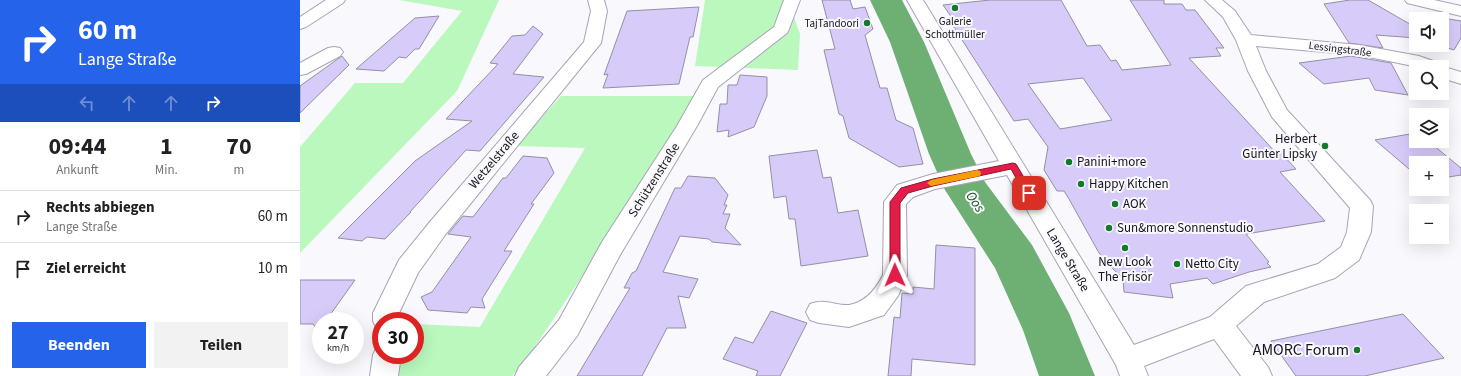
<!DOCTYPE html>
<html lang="de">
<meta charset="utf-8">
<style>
:root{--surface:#fff;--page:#f2f2f2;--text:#202124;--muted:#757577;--line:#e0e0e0;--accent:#2563eb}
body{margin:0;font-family:"Source Sans 3",sans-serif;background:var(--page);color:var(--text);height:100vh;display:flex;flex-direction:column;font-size:15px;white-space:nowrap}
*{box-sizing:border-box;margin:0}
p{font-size:13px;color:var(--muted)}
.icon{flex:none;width:22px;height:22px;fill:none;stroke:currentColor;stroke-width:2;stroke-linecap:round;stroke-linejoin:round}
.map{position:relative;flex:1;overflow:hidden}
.details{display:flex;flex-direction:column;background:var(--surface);width:300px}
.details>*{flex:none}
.banner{background:#2563eb;color:#fff;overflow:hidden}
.fabs{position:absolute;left:1109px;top:12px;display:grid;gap:8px}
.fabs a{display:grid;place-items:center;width:40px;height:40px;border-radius:0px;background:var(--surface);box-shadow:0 4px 16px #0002;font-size:20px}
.speed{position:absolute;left:12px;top:312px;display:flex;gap:8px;font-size:20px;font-weight:700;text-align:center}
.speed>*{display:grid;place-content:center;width:52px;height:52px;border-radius:50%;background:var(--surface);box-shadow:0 4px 16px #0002;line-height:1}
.speed small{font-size:10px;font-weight:400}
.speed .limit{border:6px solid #d22;background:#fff;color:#111}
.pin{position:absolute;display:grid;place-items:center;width:34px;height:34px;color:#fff;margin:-17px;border-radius:8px;box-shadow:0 2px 6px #0006}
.me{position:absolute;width:44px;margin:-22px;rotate:359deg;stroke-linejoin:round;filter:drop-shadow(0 0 3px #0008)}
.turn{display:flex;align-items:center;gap:14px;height:84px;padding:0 12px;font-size:18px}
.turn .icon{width:52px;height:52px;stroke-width:2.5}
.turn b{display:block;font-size:28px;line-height:34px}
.lanes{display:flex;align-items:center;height:38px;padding:0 12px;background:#0003;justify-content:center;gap:20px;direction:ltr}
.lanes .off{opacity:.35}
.eta{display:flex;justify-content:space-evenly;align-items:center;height:68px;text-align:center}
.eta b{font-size:24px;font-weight:700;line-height:28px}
.button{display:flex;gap:8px;margin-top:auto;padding:8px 12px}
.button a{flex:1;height:46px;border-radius:0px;background:var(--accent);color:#fff;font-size:16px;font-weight:700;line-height:46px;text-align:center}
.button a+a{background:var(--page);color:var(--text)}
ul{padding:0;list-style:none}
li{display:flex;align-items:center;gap:12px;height:52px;padding:0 12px;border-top:1px solid var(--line)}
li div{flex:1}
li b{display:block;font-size:15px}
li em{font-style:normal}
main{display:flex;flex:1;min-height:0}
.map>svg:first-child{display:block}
</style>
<main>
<section class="details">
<div class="banner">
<div class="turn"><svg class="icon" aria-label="right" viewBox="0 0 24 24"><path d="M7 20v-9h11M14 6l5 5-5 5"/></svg><div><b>60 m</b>Lange Straße</div></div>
<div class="lanes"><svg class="icon off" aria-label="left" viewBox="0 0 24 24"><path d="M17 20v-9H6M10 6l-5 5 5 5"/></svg><svg class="icon off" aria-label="ahead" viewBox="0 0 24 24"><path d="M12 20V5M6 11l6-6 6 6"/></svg><svg class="icon off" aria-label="ahead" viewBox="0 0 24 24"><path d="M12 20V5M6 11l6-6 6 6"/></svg><svg class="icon" aria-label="right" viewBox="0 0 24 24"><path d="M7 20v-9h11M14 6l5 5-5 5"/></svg></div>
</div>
<div class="eta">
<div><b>09:44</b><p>Ankunft</p></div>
<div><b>1</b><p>Min.</p></div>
<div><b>70</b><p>m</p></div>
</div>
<ul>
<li><svg class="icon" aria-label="right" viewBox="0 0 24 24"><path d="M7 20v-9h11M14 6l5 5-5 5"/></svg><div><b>Rechts abbiegen</b><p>Lange Straße</p></div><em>60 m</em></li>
<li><svg class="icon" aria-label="arrive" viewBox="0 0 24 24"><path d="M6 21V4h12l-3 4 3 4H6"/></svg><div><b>Ziel erreicht</b></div><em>10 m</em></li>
</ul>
<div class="button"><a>Beenden</a><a>Teilen</a></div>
</section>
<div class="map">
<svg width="1161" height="376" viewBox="0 0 1161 376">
<rect width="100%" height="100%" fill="#f9f8fd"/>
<g fill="#baf8be">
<polygon points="99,0 199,0 157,91 0,253 0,147 55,83 103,83 162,11"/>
<polygon points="405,0 488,0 500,34 498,70 395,66"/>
<polygon points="261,96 396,96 299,251 224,363 212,376 89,376 96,355 115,355 115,324 180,327 285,148 216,146"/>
</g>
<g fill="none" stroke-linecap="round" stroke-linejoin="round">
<polygon fill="#6eb074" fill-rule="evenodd" points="570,0 602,0 624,42 671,154 685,182 732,245 769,313 795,376 739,376 723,330 695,268 645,190 629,154 590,42"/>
</g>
<g fill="#d7cbfa" stroke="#948fa3" fill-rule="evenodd">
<polygon points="522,0 550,0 553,9 565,7 573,29 565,35 580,88 587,88 596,120 613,128 623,164 599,167 549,138 543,116 539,114 524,50 535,49"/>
<path d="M 690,0 L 761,0 L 787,46 L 800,45 L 811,61 L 816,60 L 822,70 L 871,65 L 830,0 L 864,0 L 864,4 L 882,4 L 886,10 L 895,10 L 924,48 L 916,48 L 921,56 L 889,58 L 977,154 L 981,153 L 996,169 L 980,172 L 1025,221 L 946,234 L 969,262 L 967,263 L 971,267 L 949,272 L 913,284 L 907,278 L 870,284 L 873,298 L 824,292 L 823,278 L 814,270 L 799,253 L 769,199 L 764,191 L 757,191 L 744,170 L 748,147 L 728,119 L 714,121 L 648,18 L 652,18 L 643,5 ZM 783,78 L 812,120 L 760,129 L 728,84 Z"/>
<polygon points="1050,0 1068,0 1115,27 1116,25 1116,38 1076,35 1083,48 1049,43 1024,4"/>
<polygon points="399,7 393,37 390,37 379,84 303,88 308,74 304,75 327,11"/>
<polygon points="1123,15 1161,21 1161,38 1154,50 1139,45 1142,45 1142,19 1120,19"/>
<polygon points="139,16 119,49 115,49 106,58 99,57 84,71 56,69 115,18"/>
<polygon points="233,26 243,34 213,74 244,77 180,151 166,150 110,212 111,212 85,239 67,237 62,241 38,238 115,161 172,121 146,119 198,64 190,63 212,36 225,35"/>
<polygon points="42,56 49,65 0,113 0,86"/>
<polygon points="1051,56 1091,63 1108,95 1075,90 1069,78 1024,84 999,63"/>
<polygon points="440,75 467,77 467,96 454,127 428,137 429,130 417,132 420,104 427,104 428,85 437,85"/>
<polygon points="1116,133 1116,141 1128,141 1161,168 1161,175 1142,178 1142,163 1116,163 1116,175 1075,140"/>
<polygon points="517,150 523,178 531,177 538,213 558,210 568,256 501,266 495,219 489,219 486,196 474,198 469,156"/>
<polygon points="223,156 247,158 254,173 231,204 234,204 204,251 212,251 182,299 185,308 171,307 167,313 128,310 121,297 132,292 171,237 148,234 163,216 173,217 203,178 206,178"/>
<polygon points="388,176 415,178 428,195 424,205 427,205 423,214 430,214 425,228 441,245 412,242 409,239 380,236 363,272 398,279 389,298 378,296 386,328 367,328 342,376 277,376 330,288 324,288 332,273 336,271 375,188 381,188"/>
<polygon points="636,245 675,248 675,365 612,359 611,376 588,376 594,317 600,318 602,293 613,294 613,287 634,289"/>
<polygon points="0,280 55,280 30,315 32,318 28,321 21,321 21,325 16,328 13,324 0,324"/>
<polygon points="471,311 507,323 480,376 456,376 458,371 423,359 435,337 453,343"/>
<polygon points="1103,314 1144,358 1065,376 996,376 971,341"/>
</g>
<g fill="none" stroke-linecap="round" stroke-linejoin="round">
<g stroke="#a8a3b8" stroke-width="2">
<g id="street">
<polygon points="26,0 45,0 43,3 6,27 0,29 0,17"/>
<polygon points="288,0 304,0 307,11 301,43 145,235 118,273 99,313 99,321 81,321 81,331 77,329 73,321 73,313 99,260 129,223 284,42 291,11"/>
<polygon points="484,0 500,0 489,29 487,33 418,87 397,126 320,255 277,336 246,376 215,376 219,367 259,320 302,242 377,126 403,80 474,27"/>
<path d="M 607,0 L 623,0 L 834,345 L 910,317 L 946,286 L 1018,264 L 1041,247 L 1047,232 L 1050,208 L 972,117 L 948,71 L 936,40 L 923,17 L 905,0 L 922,0 L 935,11 L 951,35 L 1059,45 L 1119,56 L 1139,63 L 1141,66 L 1161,72 L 1161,84 L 1142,78 L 1142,67 L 1118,67 L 1059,55 L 956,46 L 966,71 L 987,110 L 1070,200 L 1073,206 L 1071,232 L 1059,260 L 1035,278 L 964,302 L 936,326 L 968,367 L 972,376 L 941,376 L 914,339 L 844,366 L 848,376 L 820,376 L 816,365 L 707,175 L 635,189 L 613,197 L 606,204 L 607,275 L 598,296 L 584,315 L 549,327 L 519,323 L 510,320 L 506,312 L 510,304 C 526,298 535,306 549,305 C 566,302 576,289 583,275 L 584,202 L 597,185 L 633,174 L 699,161 Z"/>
<polygon points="1105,0 1134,0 1161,6 1161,16 1107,3"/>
<polygon points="34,47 40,48 43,52 40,56 6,74 0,75 0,63 28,48"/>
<polygon points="81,345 81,355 101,355 98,376 70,376 73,355 77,346"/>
</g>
</g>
<use href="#street" fill="#fff" fill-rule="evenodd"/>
</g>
<polygon fill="#e11d48" stroke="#92132f" points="713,163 716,164 732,191 734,193 732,196 726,196 711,169 633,186 608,193 600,203 600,275 599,278 595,280 591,278 590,275 590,202 601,188 633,179"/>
<polygon fill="#f59e0b" points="677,170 680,171 681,173 680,176 631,186 627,183 631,180"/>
<g fill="#12792d" stroke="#f9f8fd" stroke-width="1.5">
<circle cx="655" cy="8" r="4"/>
<circle cx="567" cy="23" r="4"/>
<circle cx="1025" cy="146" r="4"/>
<circle cx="769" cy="162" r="4"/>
<circle cx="781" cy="184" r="4"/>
<circle cx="815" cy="204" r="4"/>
<circle cx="809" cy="228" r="4"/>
<circle cx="825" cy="248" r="4"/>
<circle cx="877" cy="264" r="4"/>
<circle cx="1057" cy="350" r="4"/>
</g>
<g text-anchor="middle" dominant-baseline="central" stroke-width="4" stroke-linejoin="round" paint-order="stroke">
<g font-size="11" fill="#16141c" stroke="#f9f8fd">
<text x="655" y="21">Galerie<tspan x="655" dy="13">Schottmüller</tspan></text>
<text x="559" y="23" text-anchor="end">TajTandoori</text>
</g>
<g font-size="11" fill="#16141c" stroke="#f9f8fd">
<text transform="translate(1040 49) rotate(7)">Lessingstraße</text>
</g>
<g font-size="13" fill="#16141c" stroke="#f9f8fd" text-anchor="start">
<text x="1017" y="139" text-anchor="end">Herbert<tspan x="1017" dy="15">Günter Lipsky</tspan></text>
<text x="777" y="162">Panini+more</text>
<text x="789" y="184">Happy Kitchen</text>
<text x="823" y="204">AOK</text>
<text x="817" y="228">Sun&amp;more Sonnenstudio</text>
<text x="825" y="262" text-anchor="middle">New Look<tspan x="825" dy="15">The Frisör</tspan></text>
<text x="885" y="264">Netto City</text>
</g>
<g font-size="13" fill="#16141c" stroke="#f9f8fd">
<text transform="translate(194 160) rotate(-50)">Wetzelstraße</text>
<text transform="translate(354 180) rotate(-58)">Schützenstraße</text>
<text transform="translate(768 260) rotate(59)">Lange Straße</text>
</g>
<g font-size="14" font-style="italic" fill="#0c561e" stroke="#f9f8fd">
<text transform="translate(675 202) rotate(56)">Oos</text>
</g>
<g font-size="16" fill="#16141c" stroke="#f9f8fd" text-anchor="end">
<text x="1049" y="350">AMORC Forum</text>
</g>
</g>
</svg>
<div class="fabs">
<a><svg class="icon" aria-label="sound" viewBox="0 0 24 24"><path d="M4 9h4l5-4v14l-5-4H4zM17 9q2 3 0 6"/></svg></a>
<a><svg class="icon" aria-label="search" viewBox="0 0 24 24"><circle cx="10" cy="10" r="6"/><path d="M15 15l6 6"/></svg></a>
<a><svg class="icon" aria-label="layers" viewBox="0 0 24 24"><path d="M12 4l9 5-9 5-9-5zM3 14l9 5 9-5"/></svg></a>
<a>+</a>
<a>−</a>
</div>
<div class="speed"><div>27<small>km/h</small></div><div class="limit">30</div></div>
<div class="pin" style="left:729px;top:193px;background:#d93025"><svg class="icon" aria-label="arrive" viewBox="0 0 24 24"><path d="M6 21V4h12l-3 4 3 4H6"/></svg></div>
<svg class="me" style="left:595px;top:275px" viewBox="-20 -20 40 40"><path d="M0-17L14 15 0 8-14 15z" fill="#e11d48" stroke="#fff" stroke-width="4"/></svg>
</div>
</main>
